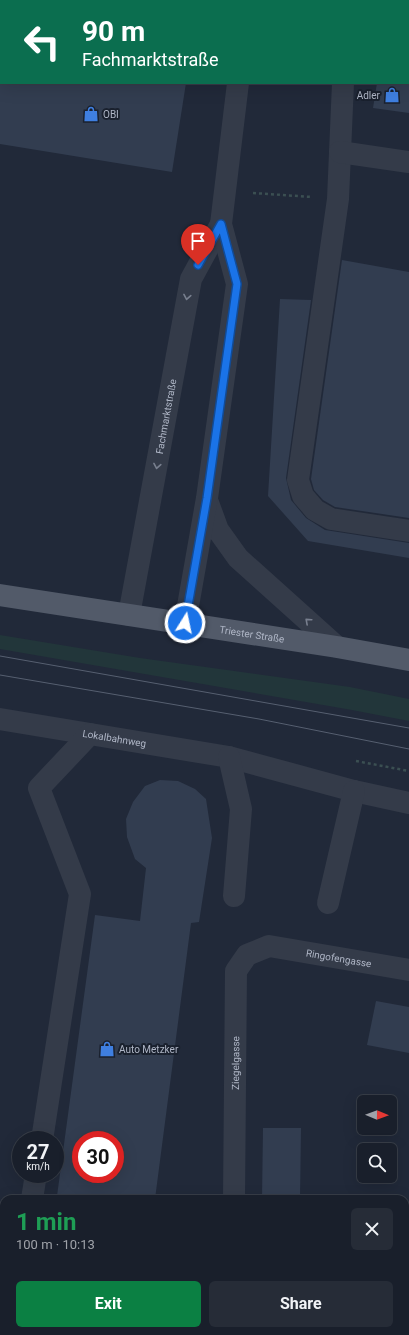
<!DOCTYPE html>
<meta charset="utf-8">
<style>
:root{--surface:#191f2b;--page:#262c37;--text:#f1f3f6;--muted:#9fa2a9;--line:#373d47;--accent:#0b8043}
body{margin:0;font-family:Roboto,sans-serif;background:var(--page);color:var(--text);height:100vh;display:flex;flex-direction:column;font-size:15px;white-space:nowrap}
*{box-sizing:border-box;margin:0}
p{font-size:13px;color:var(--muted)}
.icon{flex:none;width:22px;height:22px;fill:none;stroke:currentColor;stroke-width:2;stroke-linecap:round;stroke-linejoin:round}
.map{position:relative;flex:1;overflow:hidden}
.sheet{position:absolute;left:0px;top:1195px;width:409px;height:140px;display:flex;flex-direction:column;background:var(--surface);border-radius:12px 12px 0 0;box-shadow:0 4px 16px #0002,0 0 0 1px var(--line)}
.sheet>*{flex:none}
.guide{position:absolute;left:0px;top:0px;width:409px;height:84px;box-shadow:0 4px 16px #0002,0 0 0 1px var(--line);background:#0b6e4f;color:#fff;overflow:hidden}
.needle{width:26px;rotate:91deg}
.controls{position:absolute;left:357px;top:1095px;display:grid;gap:8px}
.controls a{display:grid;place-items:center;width:40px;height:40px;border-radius:6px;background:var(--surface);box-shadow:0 4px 16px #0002,0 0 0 1px var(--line);font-size:20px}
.speed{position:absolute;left:12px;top:1131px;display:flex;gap:8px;font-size:20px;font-weight:700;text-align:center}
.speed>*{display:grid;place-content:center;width:52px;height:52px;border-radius:50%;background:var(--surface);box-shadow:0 4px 16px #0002,0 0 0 1px var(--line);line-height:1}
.speed small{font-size:10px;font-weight:400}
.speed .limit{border:6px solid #d22;background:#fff;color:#111}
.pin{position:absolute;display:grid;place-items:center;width:34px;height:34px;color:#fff;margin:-41px -17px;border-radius:50% 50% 50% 0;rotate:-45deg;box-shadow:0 0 4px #0007}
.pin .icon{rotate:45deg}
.me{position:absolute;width:44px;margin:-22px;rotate:10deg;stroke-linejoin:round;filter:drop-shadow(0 0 3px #0008)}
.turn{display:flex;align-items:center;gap:14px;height:84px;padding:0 16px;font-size:18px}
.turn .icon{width:52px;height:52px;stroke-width:2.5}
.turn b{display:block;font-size:28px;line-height:34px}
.round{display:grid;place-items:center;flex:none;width:42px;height:42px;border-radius:6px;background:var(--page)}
.headline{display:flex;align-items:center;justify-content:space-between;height:68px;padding:0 16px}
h1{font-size:24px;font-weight:700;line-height:30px;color:#1e9e55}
.action{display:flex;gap:8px;margin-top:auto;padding:8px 16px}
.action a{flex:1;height:46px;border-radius:6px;background:var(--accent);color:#fff;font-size:16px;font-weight:700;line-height:46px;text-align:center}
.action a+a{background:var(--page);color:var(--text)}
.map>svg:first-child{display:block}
</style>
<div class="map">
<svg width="409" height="1335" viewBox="0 0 409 1335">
<rect width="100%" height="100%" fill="#212939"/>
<polygon fill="#22363a" points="0,635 140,658 350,687 409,699 409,721 352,710 0,649"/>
<g fill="#323d50" fill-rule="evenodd">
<polygon points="0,83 186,83 172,172 0,144"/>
<polygon points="377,83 409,83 409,113 373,108"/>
<polygon points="342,260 409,272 409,518 335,507 323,500 314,490 311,479"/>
<polygon points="280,299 311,300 286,478 291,500 306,518 325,530 409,543 409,558 308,541 268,496"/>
<path d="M 160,780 L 178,781 L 195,789 L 206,799 L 212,838 L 199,922 L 191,923 L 155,1199 L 84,1199 L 57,1196 L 95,915 L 140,921 L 146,868 L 135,859 L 127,837 L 126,819 L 133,802 L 145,786 ZM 81,1140 L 115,1140 L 115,1174 L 81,1174 Z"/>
<polygon points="376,1001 409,1007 409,1053 367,1045"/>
<polygon points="263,1128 301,1128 300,1199 262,1199"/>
</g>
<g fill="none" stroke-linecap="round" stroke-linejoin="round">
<g stroke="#3b4f52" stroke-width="2.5" stroke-dasharray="3 3" stroke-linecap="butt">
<polyline points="253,193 312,197"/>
<polyline points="356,761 409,771"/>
</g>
<g stroke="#343b49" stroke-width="22">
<polyline points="248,1 248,0"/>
<polyline points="347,1 347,0"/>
<polyline points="343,83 338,199 298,480 303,496 315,510 331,519 409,531"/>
<polyline points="340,152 409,162"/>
<polyline points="207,500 218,530 238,558 337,647"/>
<path id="s1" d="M 129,615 L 191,279 L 221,224"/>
<polyline points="185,623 207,498 237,284 221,224 238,83"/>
<path id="s2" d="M 0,719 L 229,757 L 354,791 L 409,803"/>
<polyline points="229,757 241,809 234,896"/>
<polyline points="328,903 354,791"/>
<polyline points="42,1140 80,894 39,788 90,734"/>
<polyline points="32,1199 36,1174"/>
<path id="s3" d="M 234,1199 L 236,971 L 247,955 L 269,946 L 409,970"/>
<polyline points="405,1277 409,1278"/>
<polyline points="231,1335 232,1331"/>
</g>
<path stroke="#525a69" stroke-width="22" id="s4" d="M 0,595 L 337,647 L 409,660"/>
<g stroke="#565f70" stroke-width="1">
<polyline points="0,656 409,728"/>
<polyline points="0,675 259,719 409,749"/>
</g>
</g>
<defs><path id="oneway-chevron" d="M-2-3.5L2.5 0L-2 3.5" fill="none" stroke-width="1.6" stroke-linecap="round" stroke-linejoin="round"/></defs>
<g stroke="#787f8e">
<use href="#oneway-chevron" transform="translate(187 297) rotate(100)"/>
<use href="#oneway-chevron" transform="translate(157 466) rotate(100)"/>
<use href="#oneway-chevron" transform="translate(308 621) rotate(-138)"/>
</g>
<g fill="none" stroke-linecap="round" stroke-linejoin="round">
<g stroke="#114b97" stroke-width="10">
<polyline id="route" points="185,623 207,498 237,284 221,224 198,265"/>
</g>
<use href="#route" stroke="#1a73e8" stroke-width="7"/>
</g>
<defs>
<g id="shop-bare" transform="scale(1.2)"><path d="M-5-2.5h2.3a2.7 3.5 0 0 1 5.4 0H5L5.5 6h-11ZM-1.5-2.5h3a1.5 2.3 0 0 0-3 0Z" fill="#3f7fe0" stroke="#1a212e" stroke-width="2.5" paint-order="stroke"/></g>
</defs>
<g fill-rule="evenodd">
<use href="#shop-bare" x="392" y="95"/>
<use href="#shop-bare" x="91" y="114"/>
<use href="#shop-bare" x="107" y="1049"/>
</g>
<g text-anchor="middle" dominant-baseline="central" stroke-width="4" stroke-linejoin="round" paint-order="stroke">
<g font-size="10" fill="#afb6c6" stroke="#1a212e" text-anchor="start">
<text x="380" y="95" text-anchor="end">Adler</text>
<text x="103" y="114">OBI</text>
<text x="119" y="1049">Auto Metzker</text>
</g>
<g font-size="10" fill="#afb6c6" stroke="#1a212e">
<text stroke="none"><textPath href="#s1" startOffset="202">Fachmarktstraße</textPath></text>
<text stroke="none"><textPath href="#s4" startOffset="255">Triester Straße</textPath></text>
<text stroke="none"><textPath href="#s2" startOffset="116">Lokalbahnweg</textPath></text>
<text stroke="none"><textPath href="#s3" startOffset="342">Ringofengasse</textPath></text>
<text stroke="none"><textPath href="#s3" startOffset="136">Ziegelgasse</textPath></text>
</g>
</g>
</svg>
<div class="controls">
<a><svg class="needle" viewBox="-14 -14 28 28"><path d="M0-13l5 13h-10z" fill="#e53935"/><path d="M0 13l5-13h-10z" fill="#9fa2a9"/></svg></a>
<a><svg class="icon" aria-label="search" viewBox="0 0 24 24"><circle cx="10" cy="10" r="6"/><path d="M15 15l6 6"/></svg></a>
</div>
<div class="speed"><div>27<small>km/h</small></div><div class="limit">30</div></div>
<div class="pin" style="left:198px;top:265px;background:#d93025"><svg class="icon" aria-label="arrive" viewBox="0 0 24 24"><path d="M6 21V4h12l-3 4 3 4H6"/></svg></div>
<svg class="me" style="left:185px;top:623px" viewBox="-20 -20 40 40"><circle r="17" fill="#1a73e8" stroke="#fff" stroke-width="3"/><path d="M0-11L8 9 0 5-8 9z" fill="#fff"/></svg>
<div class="guide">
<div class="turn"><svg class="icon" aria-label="left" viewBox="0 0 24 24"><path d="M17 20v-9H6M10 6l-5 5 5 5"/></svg><div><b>90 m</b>Fachmarktstraße</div></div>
</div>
<section class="sheet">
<div class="headline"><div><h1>1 min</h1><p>100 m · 10:13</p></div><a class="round"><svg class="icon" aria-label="close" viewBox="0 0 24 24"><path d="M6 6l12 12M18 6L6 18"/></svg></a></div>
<div class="action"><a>Exit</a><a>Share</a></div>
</section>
</div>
